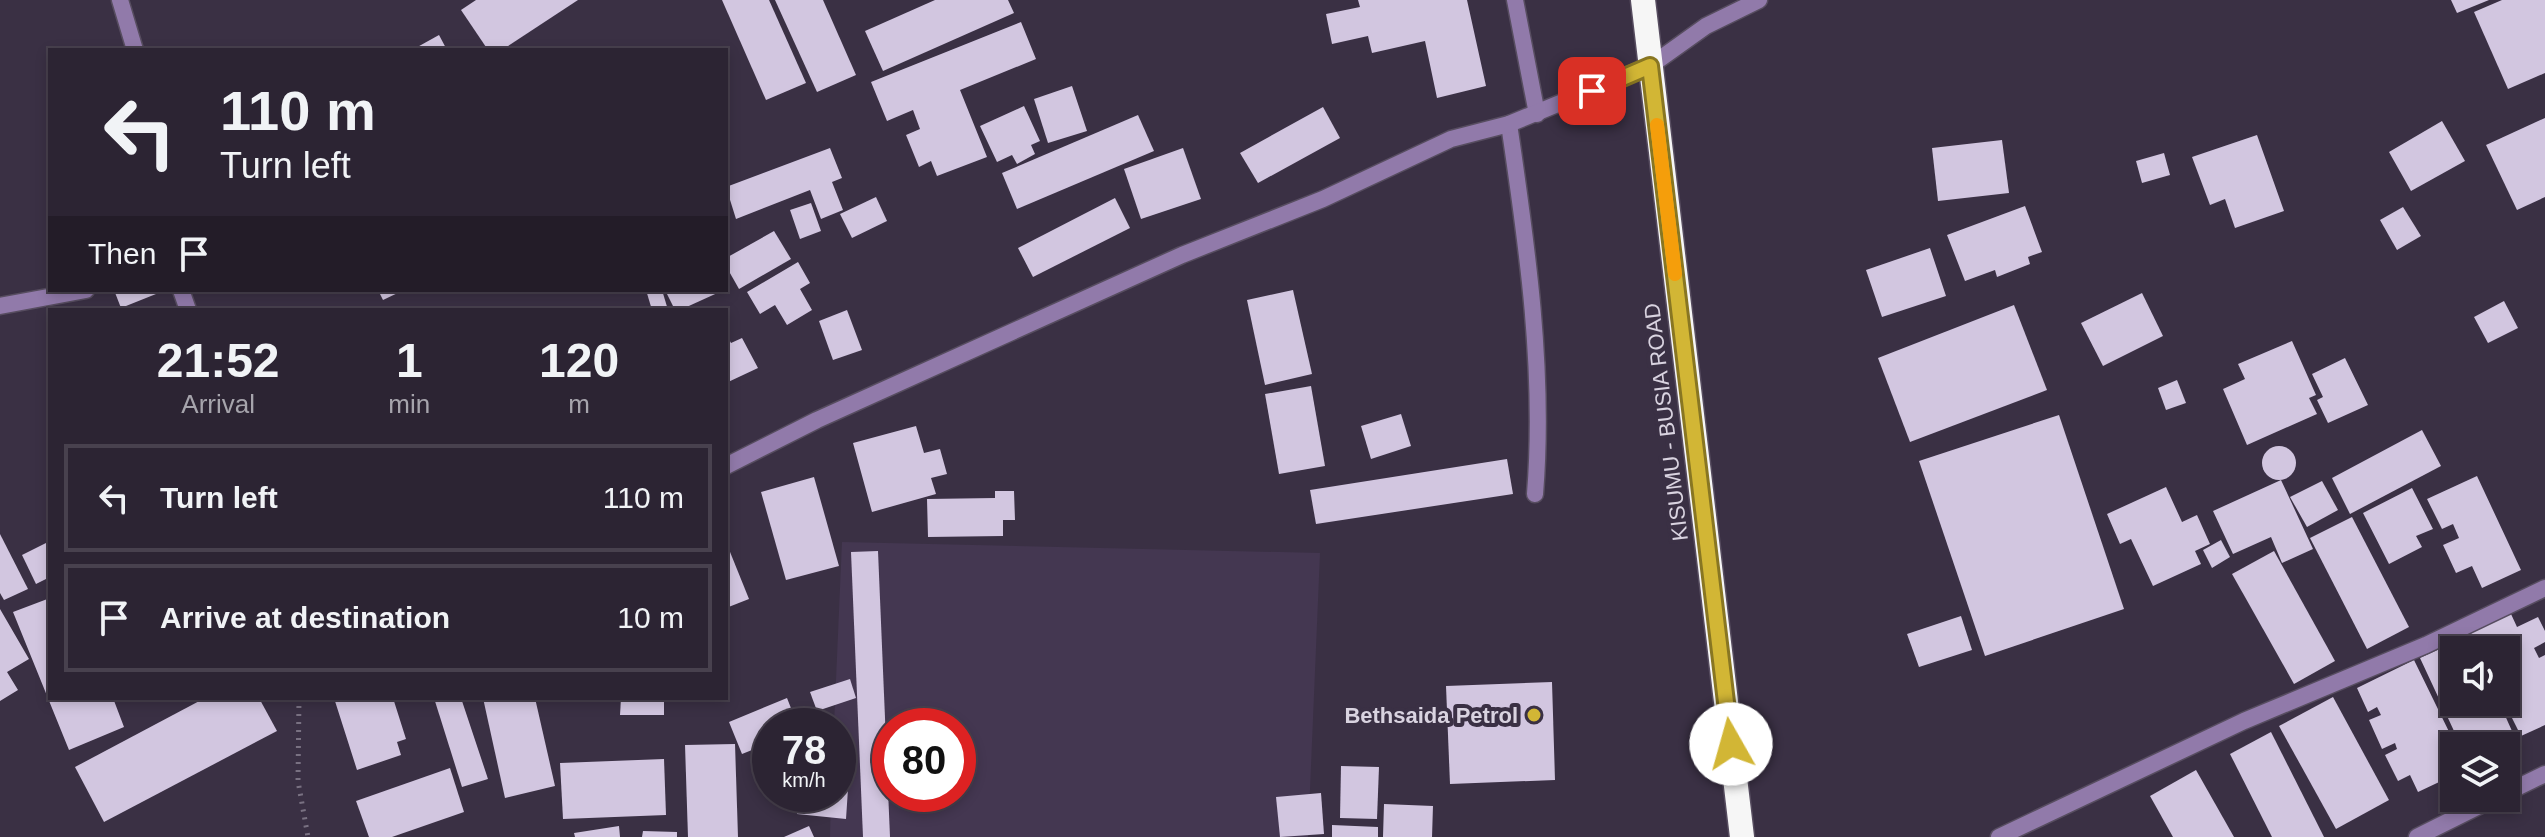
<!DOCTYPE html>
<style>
:root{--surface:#2c2433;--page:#342c3b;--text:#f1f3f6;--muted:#a6a4ac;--line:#48414e}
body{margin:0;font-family:Helvetica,sans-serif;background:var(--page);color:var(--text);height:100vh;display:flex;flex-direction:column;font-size:30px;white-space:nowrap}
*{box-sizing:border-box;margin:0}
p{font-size:26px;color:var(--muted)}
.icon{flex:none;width:44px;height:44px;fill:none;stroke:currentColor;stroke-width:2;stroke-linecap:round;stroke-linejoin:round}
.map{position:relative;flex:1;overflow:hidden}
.details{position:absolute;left:48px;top:308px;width:680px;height:392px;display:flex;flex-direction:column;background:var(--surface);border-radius:0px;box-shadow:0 4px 12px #0003,0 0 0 2px var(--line)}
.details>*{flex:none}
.top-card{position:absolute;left:48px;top:48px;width:680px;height:244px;border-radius:0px;box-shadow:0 4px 12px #0003,0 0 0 2px var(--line);background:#2c2433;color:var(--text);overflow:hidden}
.controls{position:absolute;left:2440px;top:636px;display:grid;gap:16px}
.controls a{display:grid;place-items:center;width:80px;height:80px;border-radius:0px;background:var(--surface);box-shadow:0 4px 12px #0003,0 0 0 2px var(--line);font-size:40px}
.speed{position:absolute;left:752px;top:708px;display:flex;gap:16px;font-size:40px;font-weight:700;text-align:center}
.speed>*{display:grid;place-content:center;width:104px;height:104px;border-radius:50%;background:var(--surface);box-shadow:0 4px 12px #0003,0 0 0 2px var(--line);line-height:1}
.speed small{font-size:20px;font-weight:400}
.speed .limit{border:12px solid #d22;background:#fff;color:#111}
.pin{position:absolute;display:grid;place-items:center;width:68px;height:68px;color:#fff;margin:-34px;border-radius:16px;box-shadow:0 4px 12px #0006}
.me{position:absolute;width:88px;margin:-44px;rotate:353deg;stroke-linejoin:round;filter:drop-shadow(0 0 6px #0008)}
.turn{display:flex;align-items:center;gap:28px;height:168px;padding:0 40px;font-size:36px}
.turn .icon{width:104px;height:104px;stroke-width:2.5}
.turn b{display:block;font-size:56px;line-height:68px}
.then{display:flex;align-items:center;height:76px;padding:0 40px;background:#0003;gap:16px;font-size:30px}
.eta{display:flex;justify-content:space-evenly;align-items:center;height:136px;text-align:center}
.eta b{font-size:48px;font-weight:700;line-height:56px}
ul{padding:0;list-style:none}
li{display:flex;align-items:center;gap:24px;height:108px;margin:0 16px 12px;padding:0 24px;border:4px solid var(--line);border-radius:0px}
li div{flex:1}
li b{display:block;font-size:30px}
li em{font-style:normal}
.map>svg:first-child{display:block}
</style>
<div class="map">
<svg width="2545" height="837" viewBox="0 0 2545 837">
<rect width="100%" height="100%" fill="#3a3044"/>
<path fill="#443751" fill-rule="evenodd" d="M 842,542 L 1320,553 L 1308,837 L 830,837 L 831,794 L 838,794 L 838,726 L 834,726 ZM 890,726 L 958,726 L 958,794 L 890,794 Z"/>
<g fill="#d2c6e0">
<polygon points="476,0 578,0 502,50 488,50 461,10"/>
<polygon points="722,0 769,0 806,83 766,100"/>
<polygon points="775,0 823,0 856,75 817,92"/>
<polygon points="935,0 1008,0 1014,13 883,71 865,31"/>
<polygon points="1358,0 1467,0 1486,86 1437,98 1425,41 1372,53 1368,36 1332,44 1326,14 1360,7"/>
<polygon points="2451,0 2489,0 2457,13"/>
<polygon points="2502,0 2545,0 2545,73 2508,89 2474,12"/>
<polygon points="1021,22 1036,59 960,90 987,157 937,176 931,161 919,167 906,135 920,129 913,110 887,121 871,82"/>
<polygon points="439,35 447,50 412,50"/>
<polygon points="1072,86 1087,131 1048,143 1034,99"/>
<polygon points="1024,106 1040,141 1031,145 1035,154 1017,164 1012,155 997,162 980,126"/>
<polygon points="1323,107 1340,138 1258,183 1240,153"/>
<polygon points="1138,115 1154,151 1017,209 1002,173"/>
<polygon points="2545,118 2545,197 2517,210 2486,145"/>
<polygon points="2442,121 2465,161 2411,191 2389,152"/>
<polygon points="2257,135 2284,211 2235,228 2225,199 2210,205 2192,157"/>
<polygon points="2002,140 2009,193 1938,201 1932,148"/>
<polygon points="830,148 842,178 832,182 843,210 821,219 810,190 736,219 726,187"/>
<polygon points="1183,148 1201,199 1141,219 1124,169"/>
<polygon points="2164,153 2170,175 2142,183 2136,161"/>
<polygon points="876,197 887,221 852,238 840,214"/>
<polygon points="1115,198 1130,228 1033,277 1018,248"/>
<polygon points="811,203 821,231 800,239 790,210"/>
<polygon points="2025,206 2042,252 2028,257 2030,264 1997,277 1995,270 1965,281 1947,235"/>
<polygon points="2403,207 2421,236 2397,250 2380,220"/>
<polygon points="774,231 791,259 739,289 726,266 726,258"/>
<polygon points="1930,248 1946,296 1882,317 1866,270"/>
<polygon points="798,262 810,283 800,289 812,310 787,325 775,305 760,314 747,292"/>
<polygon points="114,290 166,290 121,308"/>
<polygon points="378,290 404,290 383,300"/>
<polygon points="646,290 662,290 668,310 652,310"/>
<polygon points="665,290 724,290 680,310 675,310"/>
<polygon points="1293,290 1312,374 1265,385 1247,300"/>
<polygon points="2142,293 2163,336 2103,366 2081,323"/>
<polygon points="2504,301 2518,328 2488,343 2474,317"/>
<polygon points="2014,305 2047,390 1910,442 1878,358"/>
<polygon points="847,310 862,350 833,360 819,321"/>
<polygon points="726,334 731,343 742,338 758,368 726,383"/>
<polygon points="2292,341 2316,395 2309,398 2317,414 2247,445 2223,389 2245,379 2238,364"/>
<polygon points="2345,358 2368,405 2328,423 2317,400 2323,397 2312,374"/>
<polygon points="2177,380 2186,403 2166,410 2158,388"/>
<polygon points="1311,386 1325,466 1279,474 1265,394"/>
<polygon points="1401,414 1411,446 1371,459 1361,426"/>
<polygon points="2059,415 2124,609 1985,656 1919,461"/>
<polygon points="916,426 924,453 940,449 947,474 931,478 936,494 872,512 853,443"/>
<polygon points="2422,430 2441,466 2350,514 2332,478"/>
<circle cx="2279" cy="463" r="17"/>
<polygon points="1507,459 1513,494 1316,524 1310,490"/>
<polygon points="2477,476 2521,570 2482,588 2472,566 2456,573 2443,545 2459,538 2453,524 2442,529 2427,499"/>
<polygon points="814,477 839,566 786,580 761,492"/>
<polygon points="2281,480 2313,549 2282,563 2271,537 2233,554 2213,511"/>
<polygon points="2322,481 2338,510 2307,527 2290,497"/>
<polygon points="2166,487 2182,522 2197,515 2210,544 2195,551 2201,564 2153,586 2131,539 2120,544 2107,514"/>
<polygon points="2412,488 2433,529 2416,536 2422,547 2389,564 2363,513"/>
<polygon points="995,491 1014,491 1015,520 1003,520 1003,536 928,537 927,499 995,498"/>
<polygon points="2352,517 2409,627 2367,649 2310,538"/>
<polygon points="0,534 28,589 4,600 0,593"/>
<polygon points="2221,540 2230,557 2212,568 2203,550"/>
<polygon points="50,541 50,577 36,584 22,555"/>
<polygon points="726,542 749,599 726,608"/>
<polygon points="878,551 890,837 863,837 851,552"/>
<polygon points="2274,551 2335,661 2294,684 2232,574"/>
<polygon points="50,598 50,698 113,698 124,727 69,750 13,612"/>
<polygon points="0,609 29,659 7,672 18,690 0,701"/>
<polygon points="2511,614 2517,627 2538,617 2545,631 2545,642 2534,648 2539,658 2545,655 2545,725 2521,736 2504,702 2506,650 2479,650 2471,633"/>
<polygon points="1961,616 1972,650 1919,667 1907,634"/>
<polygon points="2468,636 2474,650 2454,650 2454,702 2499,702 2516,740 2503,746 2461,746 2420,658"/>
<polygon points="2414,660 2456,746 2454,775 2418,792 2410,775 2398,781 2385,755 2397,749 2395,743 2382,749 2369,720 2381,715 2377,707 2368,712 2357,688"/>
<polygon points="850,679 856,698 817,711 810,692"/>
<polygon points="1552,682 1555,780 1450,784 1446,686"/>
<polygon points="2333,697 2389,800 2336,829 2279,726"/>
<polygon points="205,698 259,698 277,731 104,822 75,767"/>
<polygon points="334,698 393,698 406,739 397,742 401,755 357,770"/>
<polygon points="434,698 461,698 488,779 462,787"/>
<polygon points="483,698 535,698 555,786 505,798"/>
<polygon points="621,698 664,698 664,715 620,715"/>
<polygon points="787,698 798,726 770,726 770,743 742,754 729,722"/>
<polygon points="2271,732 2324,837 2272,837 2230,754"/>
<polygon points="838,743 851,744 846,819 797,814 799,794 838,794"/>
<polygon points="735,744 738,837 688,837 685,745"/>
<polygon points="664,759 666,815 563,819 560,763"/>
<polygon points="1341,766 1379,767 1377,819 1340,818"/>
<polygon points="450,768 464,812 392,837 369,837 356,801"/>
<polygon points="2196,770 2234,837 2173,837 2150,796"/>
<polygon points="1321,793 1324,834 1280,837 1276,797"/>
<polygon points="1384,804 1433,806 1432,837 1383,837"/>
<polygon points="1332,825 1378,827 1378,837 1332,837"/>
<polygon points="619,826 620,837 575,837 574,833"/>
<polygon points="809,826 814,837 784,837"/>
<polygon points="643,831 677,832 677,837 642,837"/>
</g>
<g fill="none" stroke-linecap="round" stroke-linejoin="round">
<g stroke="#574d60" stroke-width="19">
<g id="street">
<polyline points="120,0 135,50"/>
<polyline points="1515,0 1537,114"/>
<path d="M 1509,124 C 1527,245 1545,371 1535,494"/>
<polyline points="181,290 188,310"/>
<polyline points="0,306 86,290"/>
<polyline points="726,466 817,420 1182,255 1323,199 1451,139 1509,124 1650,66 1706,26 1759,0"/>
<polyline points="2506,793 2545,774"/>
<polyline points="1999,837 2244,721 2426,645 2545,588"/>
<polyline points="2417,837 2495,798"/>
</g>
</g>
<g stroke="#574d60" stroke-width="27">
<polyline id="highway" points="1643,0 1742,837"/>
</g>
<polyline stroke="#797182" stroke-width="5" stroke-dasharray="2 6" stroke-linecap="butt" points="299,698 298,781 308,837"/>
<use href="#street" stroke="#917aaa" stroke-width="16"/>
<use href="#highway" stroke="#f6f6f6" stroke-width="24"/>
</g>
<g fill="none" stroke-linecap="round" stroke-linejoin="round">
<g stroke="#887622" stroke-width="20">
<polyline id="route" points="1592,91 1650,66 1731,744"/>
</g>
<use href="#route" stroke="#d2b635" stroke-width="14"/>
<polyline stroke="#f59e0b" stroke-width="14" points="1657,125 1675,274"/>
</g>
<circle fill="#d2b635" stroke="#3a3044" stroke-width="3" cx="1534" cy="715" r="8"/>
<g text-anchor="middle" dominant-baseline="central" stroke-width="8" stroke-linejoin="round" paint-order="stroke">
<g font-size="22" fill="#d9d3e0" stroke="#3a3044">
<text transform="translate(1666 422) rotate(-97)">KISUMU - BUSIA ROAD</text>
</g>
<g font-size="22" font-weight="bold" fill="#d9d3e0" stroke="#3a3044" text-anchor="end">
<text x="1518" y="715">Bethsaida Petrol</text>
</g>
</g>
</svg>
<div class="controls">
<a><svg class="icon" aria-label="sound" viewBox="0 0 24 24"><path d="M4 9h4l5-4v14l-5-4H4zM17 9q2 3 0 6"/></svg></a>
<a><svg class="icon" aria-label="layers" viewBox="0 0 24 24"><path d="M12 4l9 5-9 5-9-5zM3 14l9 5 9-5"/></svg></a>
</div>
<div class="speed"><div>78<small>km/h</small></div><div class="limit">80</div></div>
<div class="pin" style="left:1592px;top:91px;background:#d93025"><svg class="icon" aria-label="arrive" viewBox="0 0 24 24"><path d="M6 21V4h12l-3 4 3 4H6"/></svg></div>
<svg class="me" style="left:1731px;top:744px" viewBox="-20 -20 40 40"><circle r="19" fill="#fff"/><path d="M0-13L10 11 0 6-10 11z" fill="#d2b635"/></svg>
<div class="top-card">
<div class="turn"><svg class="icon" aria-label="left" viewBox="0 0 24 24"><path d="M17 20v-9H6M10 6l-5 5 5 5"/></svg><div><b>110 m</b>Turn left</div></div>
<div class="then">Then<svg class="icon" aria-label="arrive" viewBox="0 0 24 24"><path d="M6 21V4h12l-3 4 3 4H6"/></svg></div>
</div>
<section class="details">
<div class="eta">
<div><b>21:52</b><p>Arrival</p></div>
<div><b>1</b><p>min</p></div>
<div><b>120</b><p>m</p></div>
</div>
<ul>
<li><svg class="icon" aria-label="left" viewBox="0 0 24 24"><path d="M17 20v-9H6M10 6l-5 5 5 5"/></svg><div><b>Turn left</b></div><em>110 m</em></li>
<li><svg class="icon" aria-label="arrive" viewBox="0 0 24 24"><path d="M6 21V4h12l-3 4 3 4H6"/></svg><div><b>Arrive at destination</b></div><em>10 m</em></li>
</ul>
</section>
</div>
